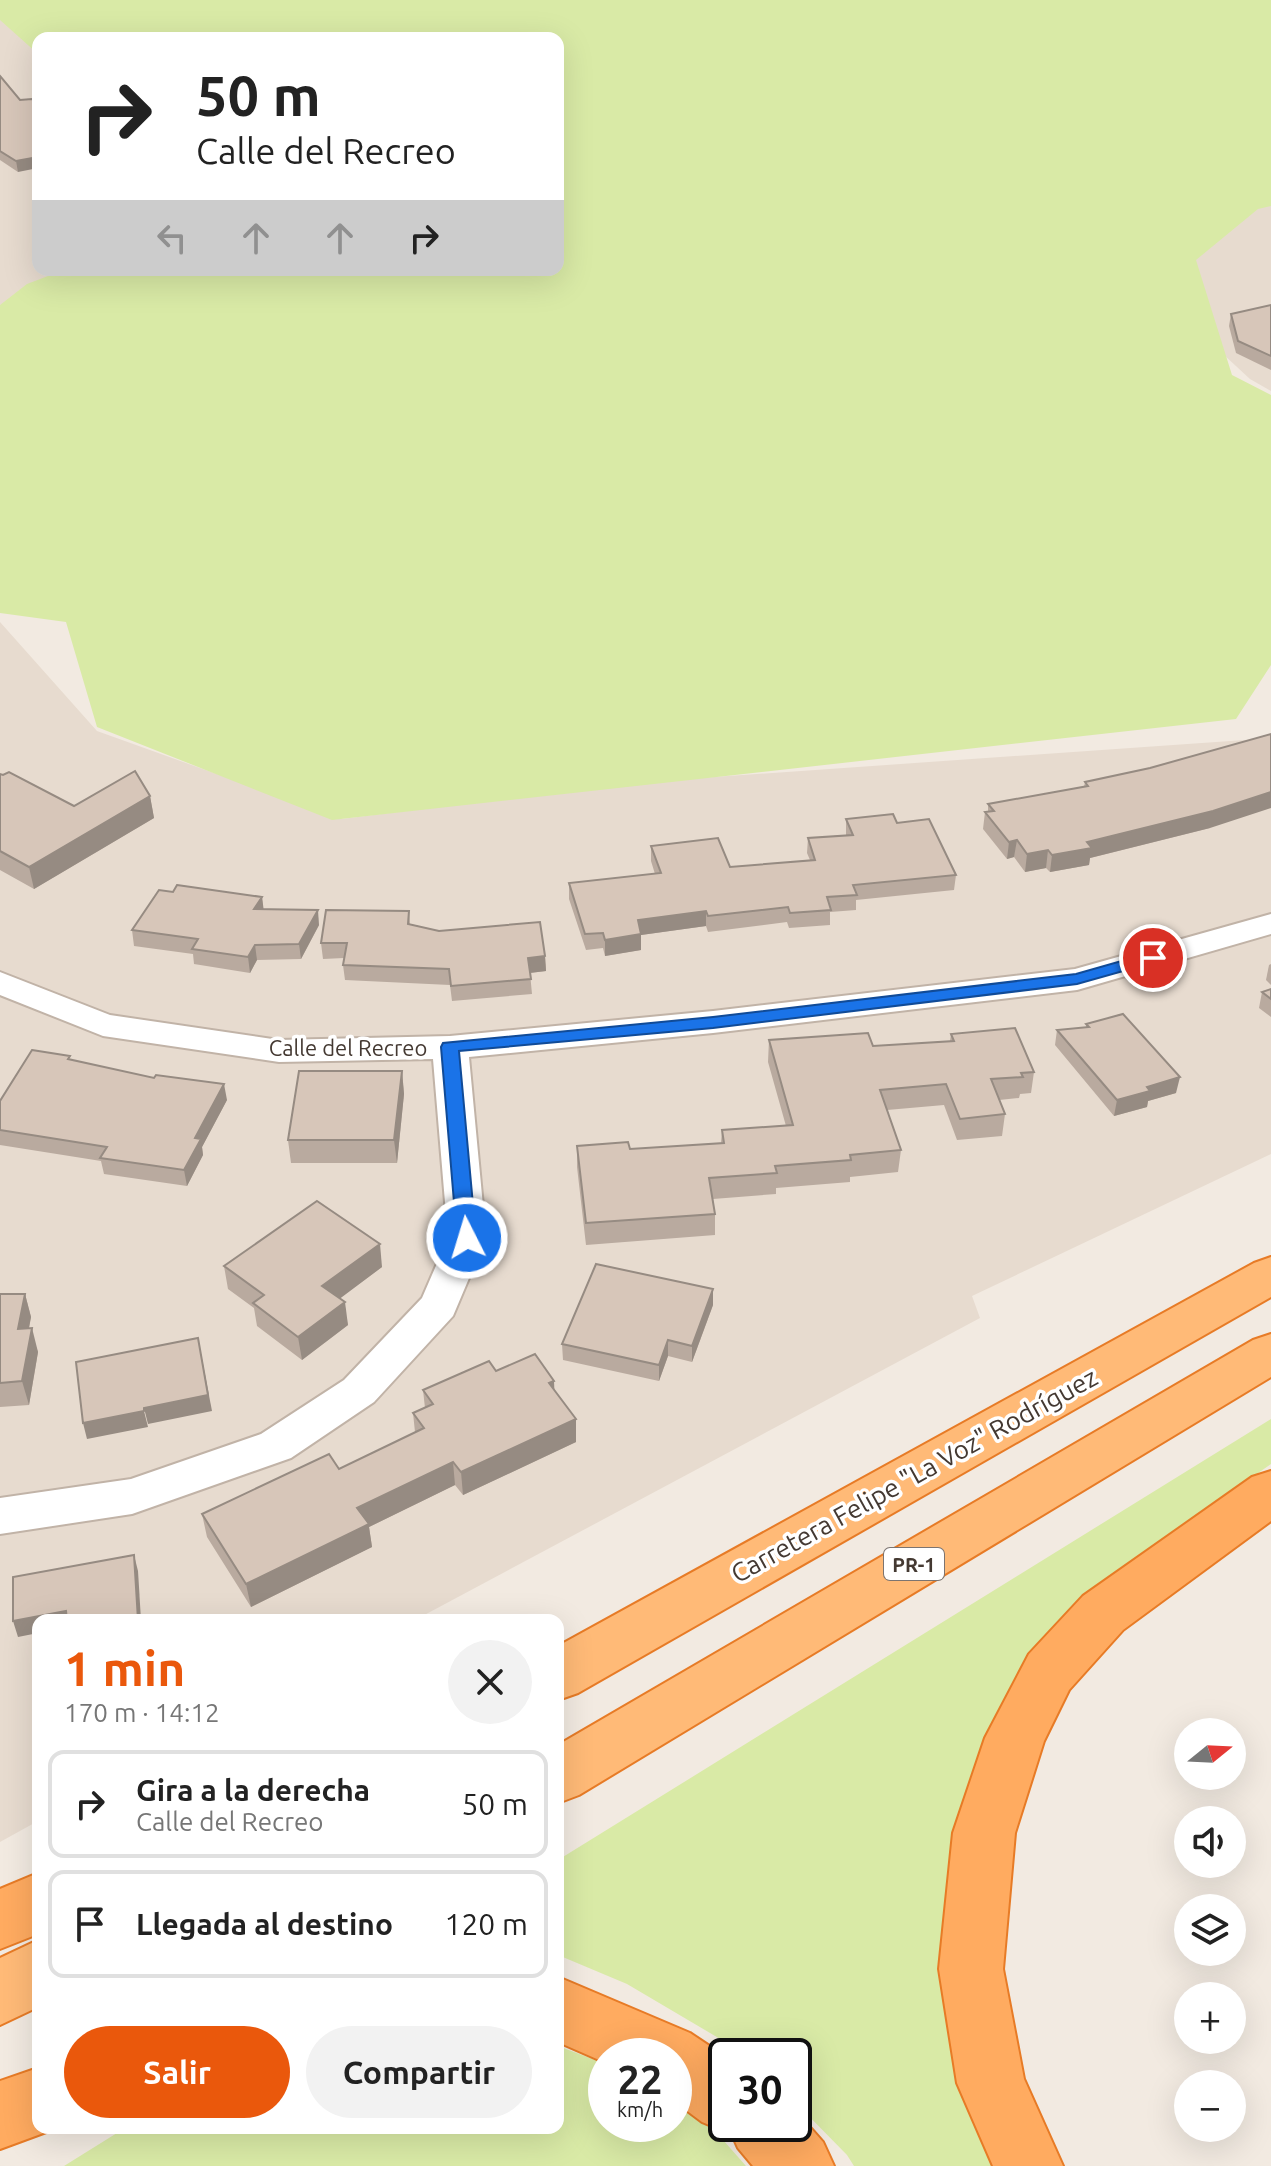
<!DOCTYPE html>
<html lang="es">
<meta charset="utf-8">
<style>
:root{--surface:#fff;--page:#f2f2f2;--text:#222;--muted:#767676;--line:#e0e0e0;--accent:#ea580c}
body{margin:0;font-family:Ubuntu,sans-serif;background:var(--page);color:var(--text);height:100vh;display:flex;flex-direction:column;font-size:30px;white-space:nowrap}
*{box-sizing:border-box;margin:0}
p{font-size:26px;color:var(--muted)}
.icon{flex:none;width:44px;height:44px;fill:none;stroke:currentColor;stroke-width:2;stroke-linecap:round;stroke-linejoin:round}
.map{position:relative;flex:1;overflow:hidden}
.details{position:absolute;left:32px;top:1614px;width:532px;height:520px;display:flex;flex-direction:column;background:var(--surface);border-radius:16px;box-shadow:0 8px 32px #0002}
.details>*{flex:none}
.guide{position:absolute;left:32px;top:32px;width:532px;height:244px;border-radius:16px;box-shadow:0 8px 32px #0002;background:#fff;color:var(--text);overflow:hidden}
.needle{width:52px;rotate:72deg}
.buttons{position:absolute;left:1174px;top:1718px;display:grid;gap:16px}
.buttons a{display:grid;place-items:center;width:72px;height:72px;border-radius:50%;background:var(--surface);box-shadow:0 8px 32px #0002;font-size:40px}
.speed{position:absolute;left:588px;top:2038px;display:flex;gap:16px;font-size:40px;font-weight:700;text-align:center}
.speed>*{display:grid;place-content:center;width:104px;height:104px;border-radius:50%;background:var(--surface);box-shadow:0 8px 32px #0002;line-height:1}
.speed small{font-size:20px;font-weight:400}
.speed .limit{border:4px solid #111;border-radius:12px;background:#fff;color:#111}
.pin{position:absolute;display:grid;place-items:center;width:68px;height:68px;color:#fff;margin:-34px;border:4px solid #fff;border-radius:50%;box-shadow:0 2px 8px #0007}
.me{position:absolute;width:88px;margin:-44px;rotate:355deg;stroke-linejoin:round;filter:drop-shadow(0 0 6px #0008)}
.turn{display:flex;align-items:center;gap:28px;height:168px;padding:0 32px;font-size:36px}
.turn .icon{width:104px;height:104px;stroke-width:2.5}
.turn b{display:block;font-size:56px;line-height:68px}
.lanes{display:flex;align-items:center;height:76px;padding:0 32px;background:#0003;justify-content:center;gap:40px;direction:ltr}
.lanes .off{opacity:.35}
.round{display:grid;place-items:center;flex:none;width:84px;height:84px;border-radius:42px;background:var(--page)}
.head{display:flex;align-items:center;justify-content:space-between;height:136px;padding:0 32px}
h1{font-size:48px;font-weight:600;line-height:60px;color:var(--accent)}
.action{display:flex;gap:16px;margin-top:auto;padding:16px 32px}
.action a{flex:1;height:92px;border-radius:48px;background:var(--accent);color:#fff;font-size:32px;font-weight:600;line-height:92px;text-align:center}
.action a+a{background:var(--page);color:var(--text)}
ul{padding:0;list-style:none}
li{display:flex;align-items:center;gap:24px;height:108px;margin:0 16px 12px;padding:0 16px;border:4px solid var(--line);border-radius:16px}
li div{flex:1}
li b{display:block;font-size:30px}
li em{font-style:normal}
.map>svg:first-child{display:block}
</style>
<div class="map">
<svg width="1271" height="2166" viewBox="0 0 1271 2166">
<rect width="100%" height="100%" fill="#f2eae1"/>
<g fill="#e7dbcf">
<polygon points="0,0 38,38 38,270 55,270 0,327"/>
<polygon points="1271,187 1271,391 1250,379 1182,316 1200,221"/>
<polygon points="0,622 97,731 342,819 628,783 1259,739 1271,734 1271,1154 972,1296 980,1318 415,1620 38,1620 38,1821 0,1842"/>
</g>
<g fill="#d9eaa6">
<polygon points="0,0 1271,0 1271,206 1258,209 1196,260 1232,375 1271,395 1271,665 1236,719 332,820 97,727 66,622 0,613 0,305 27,284 64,270 558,270 558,38 38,38 38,54 0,20"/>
<polygon points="1271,1419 1271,1464 1094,1588 1041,1639 1008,1693 981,1763 998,2166 854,2166 847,2155 794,2101 794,2056 749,2056 627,1984 558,1955 558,1860"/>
<polygon points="558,2046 606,2064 606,2124 674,2124 674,2102 716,2132 746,2166 64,2166 125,2128 558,2128"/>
</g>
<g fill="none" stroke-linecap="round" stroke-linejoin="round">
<g stroke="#c1b3a7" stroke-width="4">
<polygon id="minor" points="1271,914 1271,934 1077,990 713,1033 469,1057 486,1238 453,1316 374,1402 291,1458 132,1514 0,1534 0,1498 131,1479 261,1434 344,1380 422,1298 448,1238 433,1059 279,1062 103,1036 0,995 0,972 110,1015 279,1040 450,1036 713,1011 1075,969"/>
</g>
<g stroke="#e77b26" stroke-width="4">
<g id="trunk">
<polygon points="1271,1257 1271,1297 578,1693 558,1700 558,1646 1254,1263"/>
<polygon points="1271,1334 1271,1377 579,1795 558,1803 558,1745 1253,1340"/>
<polygon points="38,1940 38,2007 0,2025 0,1958"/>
</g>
</g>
<g stroke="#e77b26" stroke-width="4">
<g id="motorway">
<polygon points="1271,1471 1271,1521 1123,1630 1069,1690 1044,1741 1015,1833 1003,1969 1024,2079 1063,2166 993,2166 957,2083 939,1969 953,1833 985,1738 1029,1654 1083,1596 1252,1477"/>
<polygon points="38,1873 38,1934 0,1949 0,1889"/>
<polygon points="558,1977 690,2033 726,2057 726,2124 794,2124 794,2109 823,2142 834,2166 753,2166 738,2148 730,2130 726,2132 702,2122 674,2101 674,2056 606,2056 606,2063 558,2042"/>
<polygon points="38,2068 38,2128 57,2128 0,2149 0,2081"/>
</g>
</g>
<use href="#minor" fill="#fff" fill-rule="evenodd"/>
<use href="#trunk" fill="#ffba77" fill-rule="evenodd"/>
<use href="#motorway" fill="#ffab60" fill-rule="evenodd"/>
</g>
<g fill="#b9aa9f">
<polygon points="0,76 20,100 18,172 0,160"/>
<polygon points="1271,305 1271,370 1236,353 1229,326 1231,314"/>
<polygon points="0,774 74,806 150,796 154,818 34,889 0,870"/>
<polygon points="1085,782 1210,828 1090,858 1089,865 1050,872 1046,868 1025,872 1014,857 1007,859 983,829 985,812 988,811 988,804 1084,787"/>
<polygon points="846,819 897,823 956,875 954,890 856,900 856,910 830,912 830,925 789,928 787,922 708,932 706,926 641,935 641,950 605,956 603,948 586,950 569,899 569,883 655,874 651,861 651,846 730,867 810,860 807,853 808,838 846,835"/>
<polygon points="173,892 262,897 263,909 319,925 301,959 257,960 250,973 194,964 193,954 134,946 132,930"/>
<polygon points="409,911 410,924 545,956 546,971 530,973 532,994 452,1001 450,985 345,980 343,965 344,958 323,959 321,943"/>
<polygon points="1271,964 1271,985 1266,980 1269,965"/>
<polygon points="1271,989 1271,1017 1259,1008 1262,992"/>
<polygon points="1086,1024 1176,1093 1148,1101 1147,1107 1114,1116 1055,1045 1057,1030 1086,1027"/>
<polygon points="951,1034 1034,1072 1031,1093 1020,1094 1019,1098 999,1100 1005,1114 1002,1136 957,1140 944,1105 887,1110 901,1150 898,1172 850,1177 850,1182 776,1188 776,1194 713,1199 715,1214 715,1235 586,1245 577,1167 577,1146 630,1149 721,1143 722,1130 786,1126 768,1062 769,1040 873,1046 950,1041"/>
<polygon points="70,1060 227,1100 202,1147 203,1155 187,1186 104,1174 101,1161 0,1145 0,1101"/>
<polygon points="402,1071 404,1094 397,1163 291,1163 288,1140"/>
<polygon points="224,1266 382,1267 340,1298 348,1325 302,1360 257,1326 254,1308 228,1289"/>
<polygon points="713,1289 713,1305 692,1362 668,1356 659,1381 563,1360 562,1344"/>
<polygon points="0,1294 25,1294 31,1317 29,1329 38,1352 29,1405 0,1407"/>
<polygon points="496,1371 555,1392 576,1442 463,1495 455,1485 369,1527 372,1547 251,1607 207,1537 202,1514 339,1469 415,1432 413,1413 425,1408 423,1390"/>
</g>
<g fill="#968b82">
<polygon points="38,157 38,168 18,172 16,161"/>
<polygon points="1271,792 1271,808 1210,828 1090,858 1089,865 1050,872 1052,855 1087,842"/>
<polygon points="150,796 154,818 34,889 29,867"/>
<polygon points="1017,840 1014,857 1007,859 1009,842"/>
<polygon points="1048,850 1046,868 1025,872 1027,854"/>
<polygon points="262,897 264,912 254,909"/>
<polygon points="318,910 319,925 301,959 299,944"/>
<polygon points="706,911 706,926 641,935 641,950 605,956 605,940 638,920"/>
<polygon points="255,945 257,960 250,973 248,957"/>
<polygon points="545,956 546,971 529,973 528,958"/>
<polygon points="402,1071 404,1094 397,1163 394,1140"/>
<polygon points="1180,1077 1176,1093 1148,1101 1147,1107 1114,1116 1117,1100 1147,1087"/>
<polygon points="224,1084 227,1100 202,1147 203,1155 187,1186 184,1170 195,1138"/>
<polygon points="380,1244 382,1267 326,1309 322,1286"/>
<polygon points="713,1289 713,1305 692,1362 692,1346"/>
<polygon points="25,1294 31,1317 24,1352 18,1329"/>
<polygon points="345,1302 348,1325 302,1360 298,1337"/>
<polygon points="32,1328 38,1352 29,1405 22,1381"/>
<polygon points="198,1338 212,1411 148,1424 144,1408"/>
<polygon points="668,1340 668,1356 659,1381 659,1365"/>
<polygon points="554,1381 555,1404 549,1383"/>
<polygon points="144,1411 148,1427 87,1439 83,1423"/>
<polygon points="576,1419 576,1442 463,1495 461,1472"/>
<polygon points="453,1462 455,1485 369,1527 372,1547 251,1607 246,1584 357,1508"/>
<polygon points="134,1555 138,1571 141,1620 138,1620"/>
<polygon points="66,1611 69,1620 38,1620 38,1633 18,1637 13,1621"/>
</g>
<g fill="#d7c6b9" stroke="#968b82" stroke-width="2">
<polygon points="0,76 20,100 32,99 38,102 38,157 16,161 0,151"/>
<polygon points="1271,305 1271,356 1238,341 1231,314"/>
<polygon points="1271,734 1271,792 1213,811 1087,842 1092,848 1052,855 1048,850 1027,854 1017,840 1009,842 985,812 994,811 988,804 1088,786 1085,782 1150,768"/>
<polygon points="135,771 150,796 29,867 0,851 0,774 3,775 9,772 74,806"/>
<polygon points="893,814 897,823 929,819 956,875 853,885 857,895 827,897 831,910 790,913 788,907 708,916 706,911 638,920 641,934 605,940 603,933 585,934 569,883 661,873 651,846 718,838 730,867 815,860 808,838 853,835 846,819"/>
<polygon points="177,885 262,897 254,909 318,910 299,944 255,945 248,957 192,949 198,939 132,930 159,890 173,892"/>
<polygon points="326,910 409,911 408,924 439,931 540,922 545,956 528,958 531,979 451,986 449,969 343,965 347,943 321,943"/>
<polygon points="1271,989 1271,999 1262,992"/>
<polygon points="1123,1014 1180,1077 1147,1087 1150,1091 1117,1100 1057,1030 1089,1027 1086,1024"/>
<polygon points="1015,1028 1034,1072 1021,1073 1023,1077 991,1079 1005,1114 960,1119 946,1084 880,1090 901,1150 850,1155 851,1160 775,1166 777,1173 709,1178 715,1214 586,1223 577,1146 628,1142 630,1149 724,1143 722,1130 793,1125 769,1040 868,1033 873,1046 954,1041 951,1034"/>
<polygon points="32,1050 70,1056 68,1059 154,1078 156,1075 224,1084 195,1138 201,1139 184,1170 100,1158 107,1147 0,1130 0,1101"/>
<polygon points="299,1071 402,1071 394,1140 288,1140"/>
<polygon points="317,1201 380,1244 322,1286 345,1302 298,1337 253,1303 264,1295 224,1266"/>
<polygon points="596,1264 713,1289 692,1346 668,1340 659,1365 562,1344"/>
<polygon points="0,1294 25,1294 18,1329 32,1328 22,1381 0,1383"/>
<polygon points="198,1338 208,1395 144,1408 144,1411 83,1423 76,1362"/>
<polygon points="535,1354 554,1381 549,1383 576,1419 461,1472 453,1462 357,1508 369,1524 246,1584 202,1514 329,1454 339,1469 424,1428 413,1413 433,1404 423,1390 489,1361 496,1371"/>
<polygon points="134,1555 138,1620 67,1620 66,1611 13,1621 13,1577"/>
</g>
<polygon fill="#1a73e8" stroke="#114b97" stroke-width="2" points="1153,952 1159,954 1161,958 1159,961 1077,984 713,1028 459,1051 476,1238 467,1245 457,1238 441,1047 443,1043 713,1017 1076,974"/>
<g text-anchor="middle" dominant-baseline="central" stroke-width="7" stroke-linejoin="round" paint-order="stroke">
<rect fill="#fff" stroke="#7c7470" stroke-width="2" x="884" y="1548" width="60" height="32" rx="6"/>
<g font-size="20" font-weight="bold" fill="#443932">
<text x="914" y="1564">PR-1</text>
</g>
<g font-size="22" fill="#443932" stroke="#fff">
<text x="348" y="1047">Calle del Recreo</text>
</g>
<g font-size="26" fill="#443932" stroke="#fff">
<text transform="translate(914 1475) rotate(-29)">Carretera Felipe "La Voz" Rodríguez</text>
</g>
</g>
</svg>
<div class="buttons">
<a><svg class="needle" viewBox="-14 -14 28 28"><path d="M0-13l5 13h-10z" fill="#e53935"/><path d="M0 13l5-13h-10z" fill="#767676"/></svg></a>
<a><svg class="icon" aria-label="sound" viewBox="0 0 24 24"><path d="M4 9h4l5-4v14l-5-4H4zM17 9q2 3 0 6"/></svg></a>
<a><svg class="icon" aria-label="layers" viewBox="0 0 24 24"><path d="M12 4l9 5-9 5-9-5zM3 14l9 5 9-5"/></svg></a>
<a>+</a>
<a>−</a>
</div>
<div class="speed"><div>22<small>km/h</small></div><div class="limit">30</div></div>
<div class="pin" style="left:1153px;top:958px;background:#d93025"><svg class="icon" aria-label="arrive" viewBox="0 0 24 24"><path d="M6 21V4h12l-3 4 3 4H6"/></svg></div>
<svg class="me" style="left:467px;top:1238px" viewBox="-20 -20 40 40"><circle r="17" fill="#1a73e8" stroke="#fff" stroke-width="3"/><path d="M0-11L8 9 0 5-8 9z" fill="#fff"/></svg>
<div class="guide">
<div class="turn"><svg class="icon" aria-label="right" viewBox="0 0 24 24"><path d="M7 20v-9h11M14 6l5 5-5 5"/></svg><div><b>50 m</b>Calle del Recreo</div></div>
<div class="lanes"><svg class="icon off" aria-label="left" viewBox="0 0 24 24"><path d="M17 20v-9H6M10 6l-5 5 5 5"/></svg><svg class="icon off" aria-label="ahead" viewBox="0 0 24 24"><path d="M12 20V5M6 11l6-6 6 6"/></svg><svg class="icon off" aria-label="ahead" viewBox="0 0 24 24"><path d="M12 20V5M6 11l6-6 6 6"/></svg><svg class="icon" aria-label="right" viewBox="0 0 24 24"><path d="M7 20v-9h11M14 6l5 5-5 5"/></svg></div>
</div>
<section class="details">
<div class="head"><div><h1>1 min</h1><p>170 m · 14:12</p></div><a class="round"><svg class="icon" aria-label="close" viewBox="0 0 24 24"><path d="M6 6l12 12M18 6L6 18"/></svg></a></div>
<ul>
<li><svg class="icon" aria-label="right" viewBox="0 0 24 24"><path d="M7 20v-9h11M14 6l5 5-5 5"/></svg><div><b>Gira a la derecha</b><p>Calle del Recreo</p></div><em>50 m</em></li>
<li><svg class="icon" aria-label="arrive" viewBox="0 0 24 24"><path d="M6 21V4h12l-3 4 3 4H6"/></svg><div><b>Llegada al destino</b></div><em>120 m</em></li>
</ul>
<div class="action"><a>Salir</a><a>Compartir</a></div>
</section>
</div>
